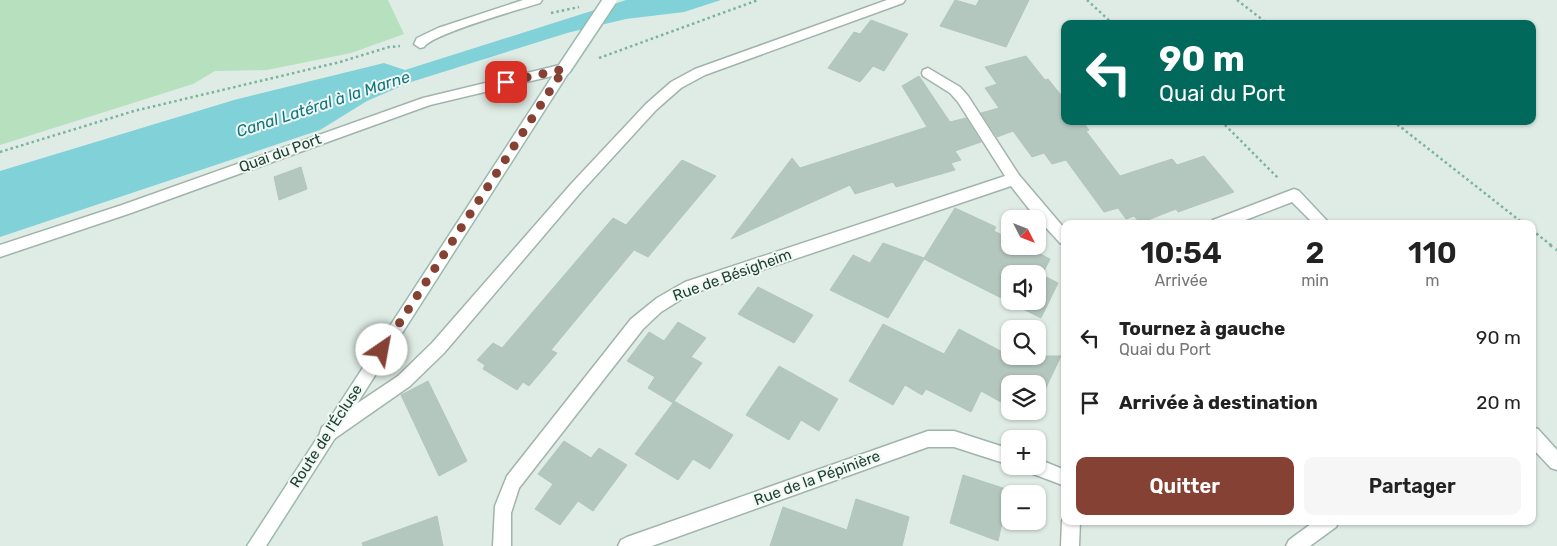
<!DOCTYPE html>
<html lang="fr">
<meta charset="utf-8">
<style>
:root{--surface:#fff;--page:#f6f6f6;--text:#222;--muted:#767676;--accent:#854234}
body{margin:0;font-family:Rubik,sans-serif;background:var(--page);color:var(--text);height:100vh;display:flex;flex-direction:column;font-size:19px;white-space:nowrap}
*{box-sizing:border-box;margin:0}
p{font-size:16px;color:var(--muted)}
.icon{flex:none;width:28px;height:28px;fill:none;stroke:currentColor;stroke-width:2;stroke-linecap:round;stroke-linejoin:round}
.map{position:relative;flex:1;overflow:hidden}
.drawer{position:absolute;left:1061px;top:220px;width:475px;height:305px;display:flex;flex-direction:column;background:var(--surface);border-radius:10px;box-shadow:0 1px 4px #0004}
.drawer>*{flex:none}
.guide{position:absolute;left:1061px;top:20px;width:475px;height:105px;border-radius:10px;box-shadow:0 1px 4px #0004;background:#00695c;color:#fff;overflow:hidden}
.needle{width:32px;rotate:132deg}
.tools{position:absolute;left:1001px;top:210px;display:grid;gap:10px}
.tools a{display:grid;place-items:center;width:45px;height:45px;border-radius:10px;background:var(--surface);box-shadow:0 1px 4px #0004;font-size:25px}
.pin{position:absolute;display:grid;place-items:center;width:42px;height:42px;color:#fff;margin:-21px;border-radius:10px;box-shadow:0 2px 8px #0006}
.me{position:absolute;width:55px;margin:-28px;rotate:33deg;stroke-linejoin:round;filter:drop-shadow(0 0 4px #0008)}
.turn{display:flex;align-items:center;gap:18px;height:105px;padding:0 15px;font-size:22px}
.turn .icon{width:65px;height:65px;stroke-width:2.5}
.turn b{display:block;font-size:35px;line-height:42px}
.eta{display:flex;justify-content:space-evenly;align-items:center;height:85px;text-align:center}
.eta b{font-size:30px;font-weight:600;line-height:35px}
.button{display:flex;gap:10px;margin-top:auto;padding:10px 15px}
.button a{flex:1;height:58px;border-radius:10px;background:var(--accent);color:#fff;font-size:20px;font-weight:600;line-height:58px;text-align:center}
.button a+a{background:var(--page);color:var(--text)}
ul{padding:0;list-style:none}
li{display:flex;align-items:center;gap:15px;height:65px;padding:0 15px}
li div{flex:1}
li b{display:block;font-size:19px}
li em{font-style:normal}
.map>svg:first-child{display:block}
</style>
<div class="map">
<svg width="1557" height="546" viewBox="0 0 1557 546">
<rect width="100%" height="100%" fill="#dfece5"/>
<polygon fill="#b6e0be" points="0,0 388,0 404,34 351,53 267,70 215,71 193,84 0,145"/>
<polygon fill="#81d1d8" points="626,0 721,0 684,12 626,19 567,33 411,82 367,101 320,130 0,237 0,171 234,100 384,63 405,70"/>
<g fill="#b4c7be" stroke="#b1c6bc" fill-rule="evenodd">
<polygon points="955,0 976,6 979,0 1029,0 1006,47 940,26"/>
<polygon points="871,20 908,34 884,71 873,66 860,82 828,68 854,32 860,34"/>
<polygon points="1026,56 1045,80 1048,79 1065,100 1065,121 1082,121 1089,130 1086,131 1120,176 1172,159 1177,165 1204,156 1234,192 1178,212 1176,209 1140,223 1134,216 1126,219 1118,208 1104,212 1066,160 1052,164 1044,153 1032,157 1013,131 997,137 981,113 999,108 985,88 997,84 985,67"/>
<polygon points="919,76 950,122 966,118 981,142 955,151 961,160 951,163 955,170 896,187 893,182 855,194 850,185 731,239 792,158 800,168 927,127 902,86"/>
<polygon points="682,160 716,176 648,257 634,250 551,350 557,353 529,386 523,382 517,390 483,369 485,365 477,360 493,343 502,348 613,218 626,225"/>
<polygon points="301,167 307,189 279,200 274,177"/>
<path d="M 955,208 L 996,227 L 994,231 L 1010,239 L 1010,246 L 1025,246 L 1050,259 L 1042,275 L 1058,283 L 1041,318 L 924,259 L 888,318 L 830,290 L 853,255 L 870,263 L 883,243 L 924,258 ZM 1010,274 L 1038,274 L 1038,301 L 1010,301 Z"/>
<polygon points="758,287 813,315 794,343 738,314"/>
<polygon points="678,322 706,338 691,357 702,363 674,401 733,435 710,469 693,459 678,480 635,454 673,403 648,388 655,377 627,361 649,332 664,341"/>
<polygon points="883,324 944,354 959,329 1010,356 1061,356 1041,398 1038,397 1038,384 1010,383 1010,407 981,391 971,412 926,389 922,395 905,385 893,405 849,381"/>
<polygon points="779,366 838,399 819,431 801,420 789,440 746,415"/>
<polygon points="428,381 467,461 439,476 401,395"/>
<polygon points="564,441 591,458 599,448 627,465 593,511 578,501 560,525 535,509 553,484 538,474"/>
<polygon points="963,475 1009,490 998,541 950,523"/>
<polygon points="856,499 909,517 902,546 770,546 783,507 847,530"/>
<polygon points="437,516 443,546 363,546 362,543"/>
</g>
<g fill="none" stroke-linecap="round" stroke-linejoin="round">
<g stroke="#a1b4ac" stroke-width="3">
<g id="street">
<path d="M 523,0 L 542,0 L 540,3 C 521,9 432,34 424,47 L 420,48 L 414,44 L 417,38 L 438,28 Z"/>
<polygon points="887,0 905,0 903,3 705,75 681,88 656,110 581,192 444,353 410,386 334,439 328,441 322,439 320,433 322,427 398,376 432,343 571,184 646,104 671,82 695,69"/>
<polygon points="564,64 569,66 570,69 569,72 430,105 131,213 0,257 0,245 122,205 423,98"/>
<polygon points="928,68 960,87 968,96 1019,175 1065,229 1065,245 1060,243 1029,209 1011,186 688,295 661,312 643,329 519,488 511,513 511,546 493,546 495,506 507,476 631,319 657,298 685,282 1005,176 958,102 950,93 923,76 922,73 923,70"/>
<polygon points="1294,189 1299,191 1330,224 1314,224 1292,202 1235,224 1211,224 1213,220"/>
<polygon points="1532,427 1538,429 1557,450 1557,470 1551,468 1532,448"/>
<polygon points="928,431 954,431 1010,449 1010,465 954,447 928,447 652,546 618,546 621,540 627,537"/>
<polygon points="1038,459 1065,470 1065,486 1028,472 1026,466 1038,466"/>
<polygon points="1065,515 1065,521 1080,521 1079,546 1061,546 1062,521"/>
<polygon points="1315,521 1339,521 1336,527 1310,546 1286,546 1289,540"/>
</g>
</g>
<g stroke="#9cb9ad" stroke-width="3">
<polygon id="secondary" points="564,64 569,66 570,69 569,72 266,546 247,546 559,66"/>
</g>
<g stroke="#7cb39e" stroke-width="2.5" stroke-dasharray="2.5 3" stroke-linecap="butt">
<polyline points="1087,0 1113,24"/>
<polyline points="1237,0 1268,24"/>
<polyline points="551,13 579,7"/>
<polyline points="599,58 758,0"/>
<polyline points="1221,121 1279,179"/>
<polyline points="1393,121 1524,224"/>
<polyline points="0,152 134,111 340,62 389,47 400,46"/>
<polyline points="1532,230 1552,246"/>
</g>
<polyline stroke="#7cb39e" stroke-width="3" stroke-dasharray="2.5 4.5" stroke-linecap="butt" points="1550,245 1557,250"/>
<use href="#street" fill="#fff" fill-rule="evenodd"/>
<use href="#secondary" fill="#fff" fill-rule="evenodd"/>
<g stroke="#9cb9ad" stroke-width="16" stroke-linecap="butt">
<polyline id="secondary-bridge" points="564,69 610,0"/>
</g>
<use href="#secondary-bridge" stroke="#fff" stroke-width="13"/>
</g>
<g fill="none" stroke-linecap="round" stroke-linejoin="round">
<polyline stroke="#854234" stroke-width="9" stroke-dasharray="0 16.2" points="382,350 564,69 506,82"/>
</g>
<g text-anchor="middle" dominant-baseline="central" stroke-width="4" stroke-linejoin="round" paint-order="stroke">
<g font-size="15" fill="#1e3e33" stroke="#f0f8f4">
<text transform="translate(280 153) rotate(-20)">Quai du Port</text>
<text transform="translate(732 275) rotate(-20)">Rue de Bésigheim</text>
<text transform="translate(326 436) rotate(-57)">Route de l'Écluse</text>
<text transform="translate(817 478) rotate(-20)">Rue de la Pépinière</text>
</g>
<g font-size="16" font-style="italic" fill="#127680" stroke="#f0f8f4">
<text transform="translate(323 104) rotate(-18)">Canal Latéral à la Marne</text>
</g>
</g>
</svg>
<div class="tools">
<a><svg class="needle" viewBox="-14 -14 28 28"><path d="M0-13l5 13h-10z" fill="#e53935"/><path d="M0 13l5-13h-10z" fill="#767676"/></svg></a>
<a><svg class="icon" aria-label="sound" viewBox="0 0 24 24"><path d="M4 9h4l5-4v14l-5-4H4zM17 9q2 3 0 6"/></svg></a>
<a><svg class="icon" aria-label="search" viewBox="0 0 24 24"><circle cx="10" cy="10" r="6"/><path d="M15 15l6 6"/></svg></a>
<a><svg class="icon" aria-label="layers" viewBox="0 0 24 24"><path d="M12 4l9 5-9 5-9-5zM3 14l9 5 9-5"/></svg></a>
<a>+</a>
<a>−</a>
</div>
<div class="pin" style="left:506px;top:82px;background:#d93025"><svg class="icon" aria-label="arrive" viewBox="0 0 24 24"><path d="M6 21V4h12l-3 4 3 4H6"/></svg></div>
<svg class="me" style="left:382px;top:350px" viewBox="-20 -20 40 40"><circle r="19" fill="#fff"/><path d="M0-13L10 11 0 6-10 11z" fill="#854234"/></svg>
<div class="guide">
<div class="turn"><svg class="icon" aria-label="left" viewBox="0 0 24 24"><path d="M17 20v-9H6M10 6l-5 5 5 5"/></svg><div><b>90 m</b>Quai du Port</div></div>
</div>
<section class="drawer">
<div class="eta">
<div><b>10:54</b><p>Arrivée</p></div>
<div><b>2</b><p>min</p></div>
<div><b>110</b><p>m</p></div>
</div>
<ul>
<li><svg class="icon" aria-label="left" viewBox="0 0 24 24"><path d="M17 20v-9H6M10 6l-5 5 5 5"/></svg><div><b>Tournez à gauche</b><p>Quai du Port</p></div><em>90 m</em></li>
<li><svg class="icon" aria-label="arrive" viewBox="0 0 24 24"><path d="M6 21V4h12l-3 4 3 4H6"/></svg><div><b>Arrivée à destination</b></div><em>20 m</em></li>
</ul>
<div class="button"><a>Quitter</a><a>Partager</a></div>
</section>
</div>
